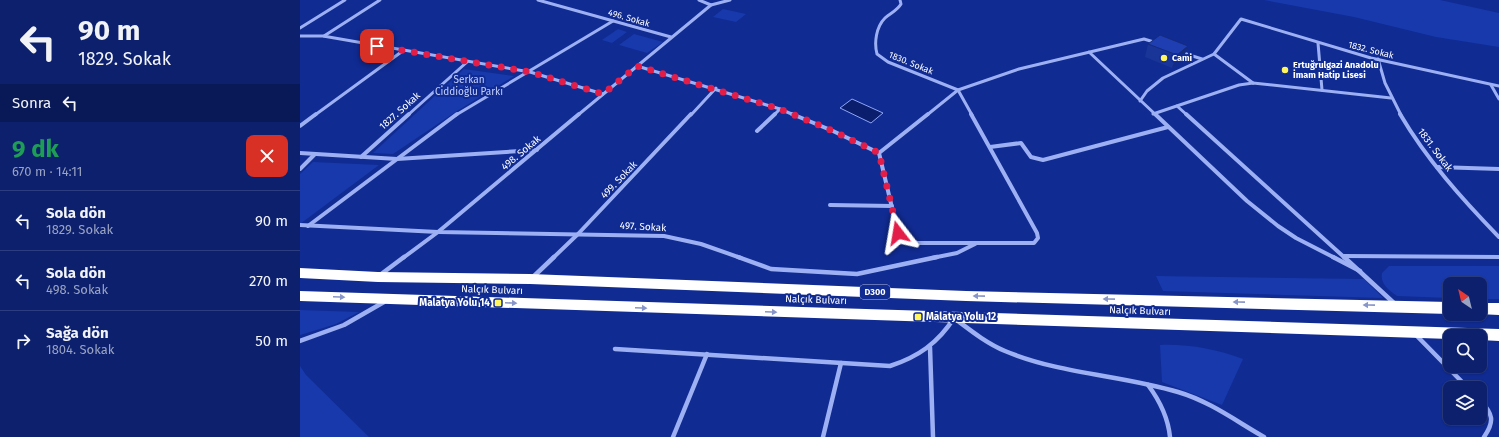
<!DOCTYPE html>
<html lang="tr">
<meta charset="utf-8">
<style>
:root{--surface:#0c206e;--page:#152873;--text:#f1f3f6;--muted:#9aa3c2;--line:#2c3e81}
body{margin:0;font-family:"Fira Sans",sans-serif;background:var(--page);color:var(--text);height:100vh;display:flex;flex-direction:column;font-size:15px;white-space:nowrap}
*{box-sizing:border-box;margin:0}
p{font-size:13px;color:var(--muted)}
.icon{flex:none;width:22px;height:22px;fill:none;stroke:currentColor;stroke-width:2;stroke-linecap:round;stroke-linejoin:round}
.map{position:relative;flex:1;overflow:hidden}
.panel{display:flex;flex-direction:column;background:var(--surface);width:300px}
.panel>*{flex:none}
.top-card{background:#0c206e;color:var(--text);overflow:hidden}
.needle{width:26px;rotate:325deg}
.buttons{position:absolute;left:1143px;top:277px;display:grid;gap:8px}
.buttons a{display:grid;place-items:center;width:44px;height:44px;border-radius:8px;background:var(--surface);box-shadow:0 1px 3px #0004,0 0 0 1px var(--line);font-size:20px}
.pin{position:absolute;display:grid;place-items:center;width:34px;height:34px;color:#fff;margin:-17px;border-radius:8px;box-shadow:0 2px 6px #0006}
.me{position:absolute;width:44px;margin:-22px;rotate:346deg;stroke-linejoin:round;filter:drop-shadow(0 0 3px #0008)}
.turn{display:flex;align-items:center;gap:14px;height:84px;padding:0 12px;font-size:18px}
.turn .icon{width:52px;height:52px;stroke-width:2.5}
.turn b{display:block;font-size:28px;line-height:34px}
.then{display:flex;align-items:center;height:38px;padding:0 12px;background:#0003;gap:8px;font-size:15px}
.round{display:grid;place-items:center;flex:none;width:42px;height:42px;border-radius:8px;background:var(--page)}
.overview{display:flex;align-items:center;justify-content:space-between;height:68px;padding:0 12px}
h1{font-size:24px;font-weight:700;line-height:30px;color:#1e9e55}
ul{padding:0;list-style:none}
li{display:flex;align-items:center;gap:12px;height:60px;padding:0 12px;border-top:1px solid var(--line)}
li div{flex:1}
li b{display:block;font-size:15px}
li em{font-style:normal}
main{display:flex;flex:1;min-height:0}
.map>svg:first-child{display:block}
</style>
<main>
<section class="panel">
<div class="top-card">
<div class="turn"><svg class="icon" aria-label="left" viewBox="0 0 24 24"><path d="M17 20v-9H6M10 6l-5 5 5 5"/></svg><div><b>90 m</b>1829. Sokak</div></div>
<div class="then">Sonra<svg class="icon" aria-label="left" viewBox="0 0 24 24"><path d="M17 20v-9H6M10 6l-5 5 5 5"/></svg></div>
</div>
<div class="overview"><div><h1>9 dk</h1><p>670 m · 14:11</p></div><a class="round" style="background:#d93025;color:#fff"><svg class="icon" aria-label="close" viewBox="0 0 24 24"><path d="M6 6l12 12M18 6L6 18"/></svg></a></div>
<ul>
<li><svg class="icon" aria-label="left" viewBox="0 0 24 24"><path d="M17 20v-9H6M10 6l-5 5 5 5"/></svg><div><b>Sola dön</b><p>1829. Sokak</p></div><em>90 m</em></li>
<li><svg class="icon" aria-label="left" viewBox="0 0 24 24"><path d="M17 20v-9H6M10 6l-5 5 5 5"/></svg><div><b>Sola dön</b><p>498. Sokak</p></div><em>270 m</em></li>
<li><svg class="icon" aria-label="right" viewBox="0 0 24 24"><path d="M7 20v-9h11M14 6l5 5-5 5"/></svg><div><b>Sağa dön</b><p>1804. Sokak</p></div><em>50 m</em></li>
</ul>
</section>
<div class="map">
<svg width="1199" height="437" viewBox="0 0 1199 437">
<rect width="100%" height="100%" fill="#102b92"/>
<g fill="#1839ac">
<polygon points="964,0 1140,0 1199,13 1199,47 1136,37 1054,17"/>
<polygon points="423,9 446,14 436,22 413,17"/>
<polygon points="318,29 327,32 312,43 302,40"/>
<polygon points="334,34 363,42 347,53 319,45"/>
<polygon points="164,69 214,76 157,111 93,154 73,153"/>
<polygon points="13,162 79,165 0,224 0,174"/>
<path d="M 1089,266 L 1199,266 L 1199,299 L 1180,299 L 1180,284 L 1150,284 L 1150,298 L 1097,296 C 1089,290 1080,284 1082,273 Z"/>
<polygon points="856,276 1064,279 1083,298 863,291"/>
<polygon points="0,310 59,312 36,324 0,335"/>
<path d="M 860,345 C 889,344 916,349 943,359 L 922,405 L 862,382 Z"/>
<polygon points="0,366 6,375 69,437 0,437"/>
</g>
<polygon fill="#0a1e6d" stroke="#8ea6f7" points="552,99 583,113 571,123 540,108"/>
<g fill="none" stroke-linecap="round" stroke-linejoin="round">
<g stroke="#9cb0f3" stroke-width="3">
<polyline points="238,0 371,37"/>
<polyline points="399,0 411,5"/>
<path d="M 600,0 L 601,4 C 597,11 590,13 585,18 C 576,27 574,43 577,54 L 588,62 L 658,90 L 672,115"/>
<polyline points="0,28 45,0"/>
<polyline points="0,36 23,36 230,72 303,94"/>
<polyline points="24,36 80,0"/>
<polyline points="1018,43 1022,90"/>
<polyline points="789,52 856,115"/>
<polyline points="880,52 902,59"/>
<polyline points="914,54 953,83"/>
<polyline points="1078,59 1085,83 1101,115"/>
<polyline points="337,66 480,109 494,115"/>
<polyline points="1191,85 1199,99"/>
<polyline points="840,101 847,91 863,78 914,54 941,19 1071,58 1199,86"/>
<polyline points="877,106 887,115"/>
<polyline points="853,114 939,85 953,83 1091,98"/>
<polyline points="15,115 104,50"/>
<polyline points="108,115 167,62"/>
<polyline points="156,115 313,21"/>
<polyline points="278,115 411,5 430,0"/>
<polyline points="391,115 416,88"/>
<polyline points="474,115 480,109"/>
<polyline points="627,115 658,90 719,69 844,39 857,43"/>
</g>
<g stroke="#9cb0f3" stroke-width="4">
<polyline points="492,114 533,131 579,153 598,233 605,239 617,243 734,243 738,238 737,233 671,114"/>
<polyline points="855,114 947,201 978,226 996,238 1035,258"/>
<polyline points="886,114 1045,258"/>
<path d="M 1100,114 C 1127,160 1162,199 1199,237"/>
<polyline points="0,126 16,114"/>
<polyline points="457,131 475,114"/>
<polyline points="690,147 721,143 731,157 743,160 868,127"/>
<polyline points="0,153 97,159 237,150"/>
<polyline points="579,153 628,114"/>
<polyline points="61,157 109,114"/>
<polyline points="1137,167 1199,169"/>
<polyline points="0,169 15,154"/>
<polyline points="530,205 592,206"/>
<polyline points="0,225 138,232 364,236 401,244 441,258"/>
<polyline points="8,226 157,114"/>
<polyline points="1044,256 1199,257"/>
<polyline points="103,258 138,232 279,114"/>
<polyline points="253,258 278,234 391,114"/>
<polyline points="632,258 657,253 675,244"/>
</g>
<g stroke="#9cb0f3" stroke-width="4.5">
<polyline points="438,257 471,269 557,274 637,257"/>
<polyline points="1033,257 1060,271"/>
<polyline points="1044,257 1095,304"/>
<polyline points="80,275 104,257"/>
<polyline points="232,278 254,257"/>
<polyline points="1115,334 1168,388"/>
<polyline points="0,341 44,325 84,302"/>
<polyline points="630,347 633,437"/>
<path d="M 315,349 L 590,366 C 618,357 638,343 654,318 C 670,330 686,343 705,351 C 760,374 821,375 878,392 C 909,401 936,421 964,437"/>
<path d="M 848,385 C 860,401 868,417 870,437"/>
<path d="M 1180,400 C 1193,414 1195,421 1184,437"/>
<polyline points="373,437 407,354"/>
<polyline points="523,437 541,363"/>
</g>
<g fill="#fff" fill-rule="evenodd">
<polygon points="0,268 78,272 230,274 666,291 1150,302 1150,314 666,301 230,284 78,282 0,278"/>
<polygon points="0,291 1199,329 1199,341 1180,340 1180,336 1150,336 1150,339 0,301"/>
<polygon points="1180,303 1199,303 1199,315 1178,314 1180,314"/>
</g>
</g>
<polygon fill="#1a3598" points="848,44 888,46 883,59 872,68 845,57"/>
<polygon fill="#152b7c" points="888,46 883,59 872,68 877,55"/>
<polygon fill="#1e3eb1" stroke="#152b7c" points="860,35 888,46 877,55 848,44"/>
<defs><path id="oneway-solid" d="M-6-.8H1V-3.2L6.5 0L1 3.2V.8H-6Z"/></defs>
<g fill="#8895c8">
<use href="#oneway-solid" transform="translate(679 296) rotate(-179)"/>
<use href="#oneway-solid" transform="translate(39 297) rotate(2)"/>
<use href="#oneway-solid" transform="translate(809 299) rotate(-179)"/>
<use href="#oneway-solid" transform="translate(939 302) rotate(-179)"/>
<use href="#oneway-solid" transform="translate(211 303) rotate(2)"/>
<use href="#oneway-solid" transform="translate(1069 305) rotate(-179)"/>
<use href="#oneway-solid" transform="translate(341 308) rotate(2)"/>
<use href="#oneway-solid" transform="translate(471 312) rotate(2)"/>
</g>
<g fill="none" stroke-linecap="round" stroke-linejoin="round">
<polyline stroke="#e11d48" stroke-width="7" stroke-dasharray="0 12.6" points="77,46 230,72 303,94 337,66 480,109 533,131 579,153 598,233"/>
</g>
<g fill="#fff55e" stroke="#102b92" stroke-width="1.5">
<circle cx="864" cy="58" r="4"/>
<circle cx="985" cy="70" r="4"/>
<rect x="194" y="299" width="8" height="8" rx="2"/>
<rect x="614" y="313" width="8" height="8" rx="2"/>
</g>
<g text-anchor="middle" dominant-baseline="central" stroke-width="4" stroke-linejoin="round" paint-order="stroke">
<g font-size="9" fill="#fff" stroke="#102b92">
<text transform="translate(329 18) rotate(16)">496. Sokak</text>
<text transform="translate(1071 50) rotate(14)">1832. Sokak</text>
<text transform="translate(611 63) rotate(22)">1830. Sokak</text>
</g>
<g font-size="9" font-weight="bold" fill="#fff" stroke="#102b92" text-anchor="start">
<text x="872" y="58">Cami</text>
<text x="993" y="65">Ertuğrulgazi Anadolu<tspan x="993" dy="10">İmam Hatip Lisesi</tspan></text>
</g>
<rect fill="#102b92" stroke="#b7bfde" stroke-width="1" x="560" y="285" width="30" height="14" rx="3"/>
<g font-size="9" font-weight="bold" fill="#fff">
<text x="575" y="292">D300</text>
</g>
<g font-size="10" fill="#c4d1fd" stroke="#102b92">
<text x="169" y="80">Serkan<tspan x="169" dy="12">Ciddioğlu Parkı</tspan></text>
</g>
<g font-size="10" fill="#fff" stroke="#102b92">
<text transform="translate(100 111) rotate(-42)">1827. Sokak</text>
<text transform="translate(1135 150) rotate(53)">1831. Sokak</text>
<text transform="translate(221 153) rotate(-40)">498. Sokak</text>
<text transform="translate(319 180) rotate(-46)">499. Sokak</text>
<text transform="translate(343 227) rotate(3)">497. Sokak</text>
<text transform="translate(192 290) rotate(2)">Nalçık Bulvarı</text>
<text transform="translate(516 300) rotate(2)">Nalçık Bulvarı</text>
<text transform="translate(840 311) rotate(2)">Nalçık Bulvarı</text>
</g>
<g font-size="10" font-weight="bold" fill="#fff" stroke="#102b92" text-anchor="end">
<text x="190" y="303">Malatya Yolu 14</text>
<text x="626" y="317" text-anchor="start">Malatya Yolu 12</text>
</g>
</g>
</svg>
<div class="buttons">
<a><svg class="needle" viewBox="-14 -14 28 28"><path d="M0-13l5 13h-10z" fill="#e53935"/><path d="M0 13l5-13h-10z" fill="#9aa3c2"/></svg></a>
<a><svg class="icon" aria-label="search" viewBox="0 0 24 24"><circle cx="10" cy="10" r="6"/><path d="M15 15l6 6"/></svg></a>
<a><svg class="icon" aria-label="layers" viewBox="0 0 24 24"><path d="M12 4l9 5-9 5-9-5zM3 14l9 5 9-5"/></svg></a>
</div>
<div class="pin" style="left:77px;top:46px;background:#d93025"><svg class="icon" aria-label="arrive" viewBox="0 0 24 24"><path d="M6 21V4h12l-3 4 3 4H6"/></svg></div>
<svg class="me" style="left:598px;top:233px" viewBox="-20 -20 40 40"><path d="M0-17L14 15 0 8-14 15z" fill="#e11d48" stroke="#fff" stroke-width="4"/></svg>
</div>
</main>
